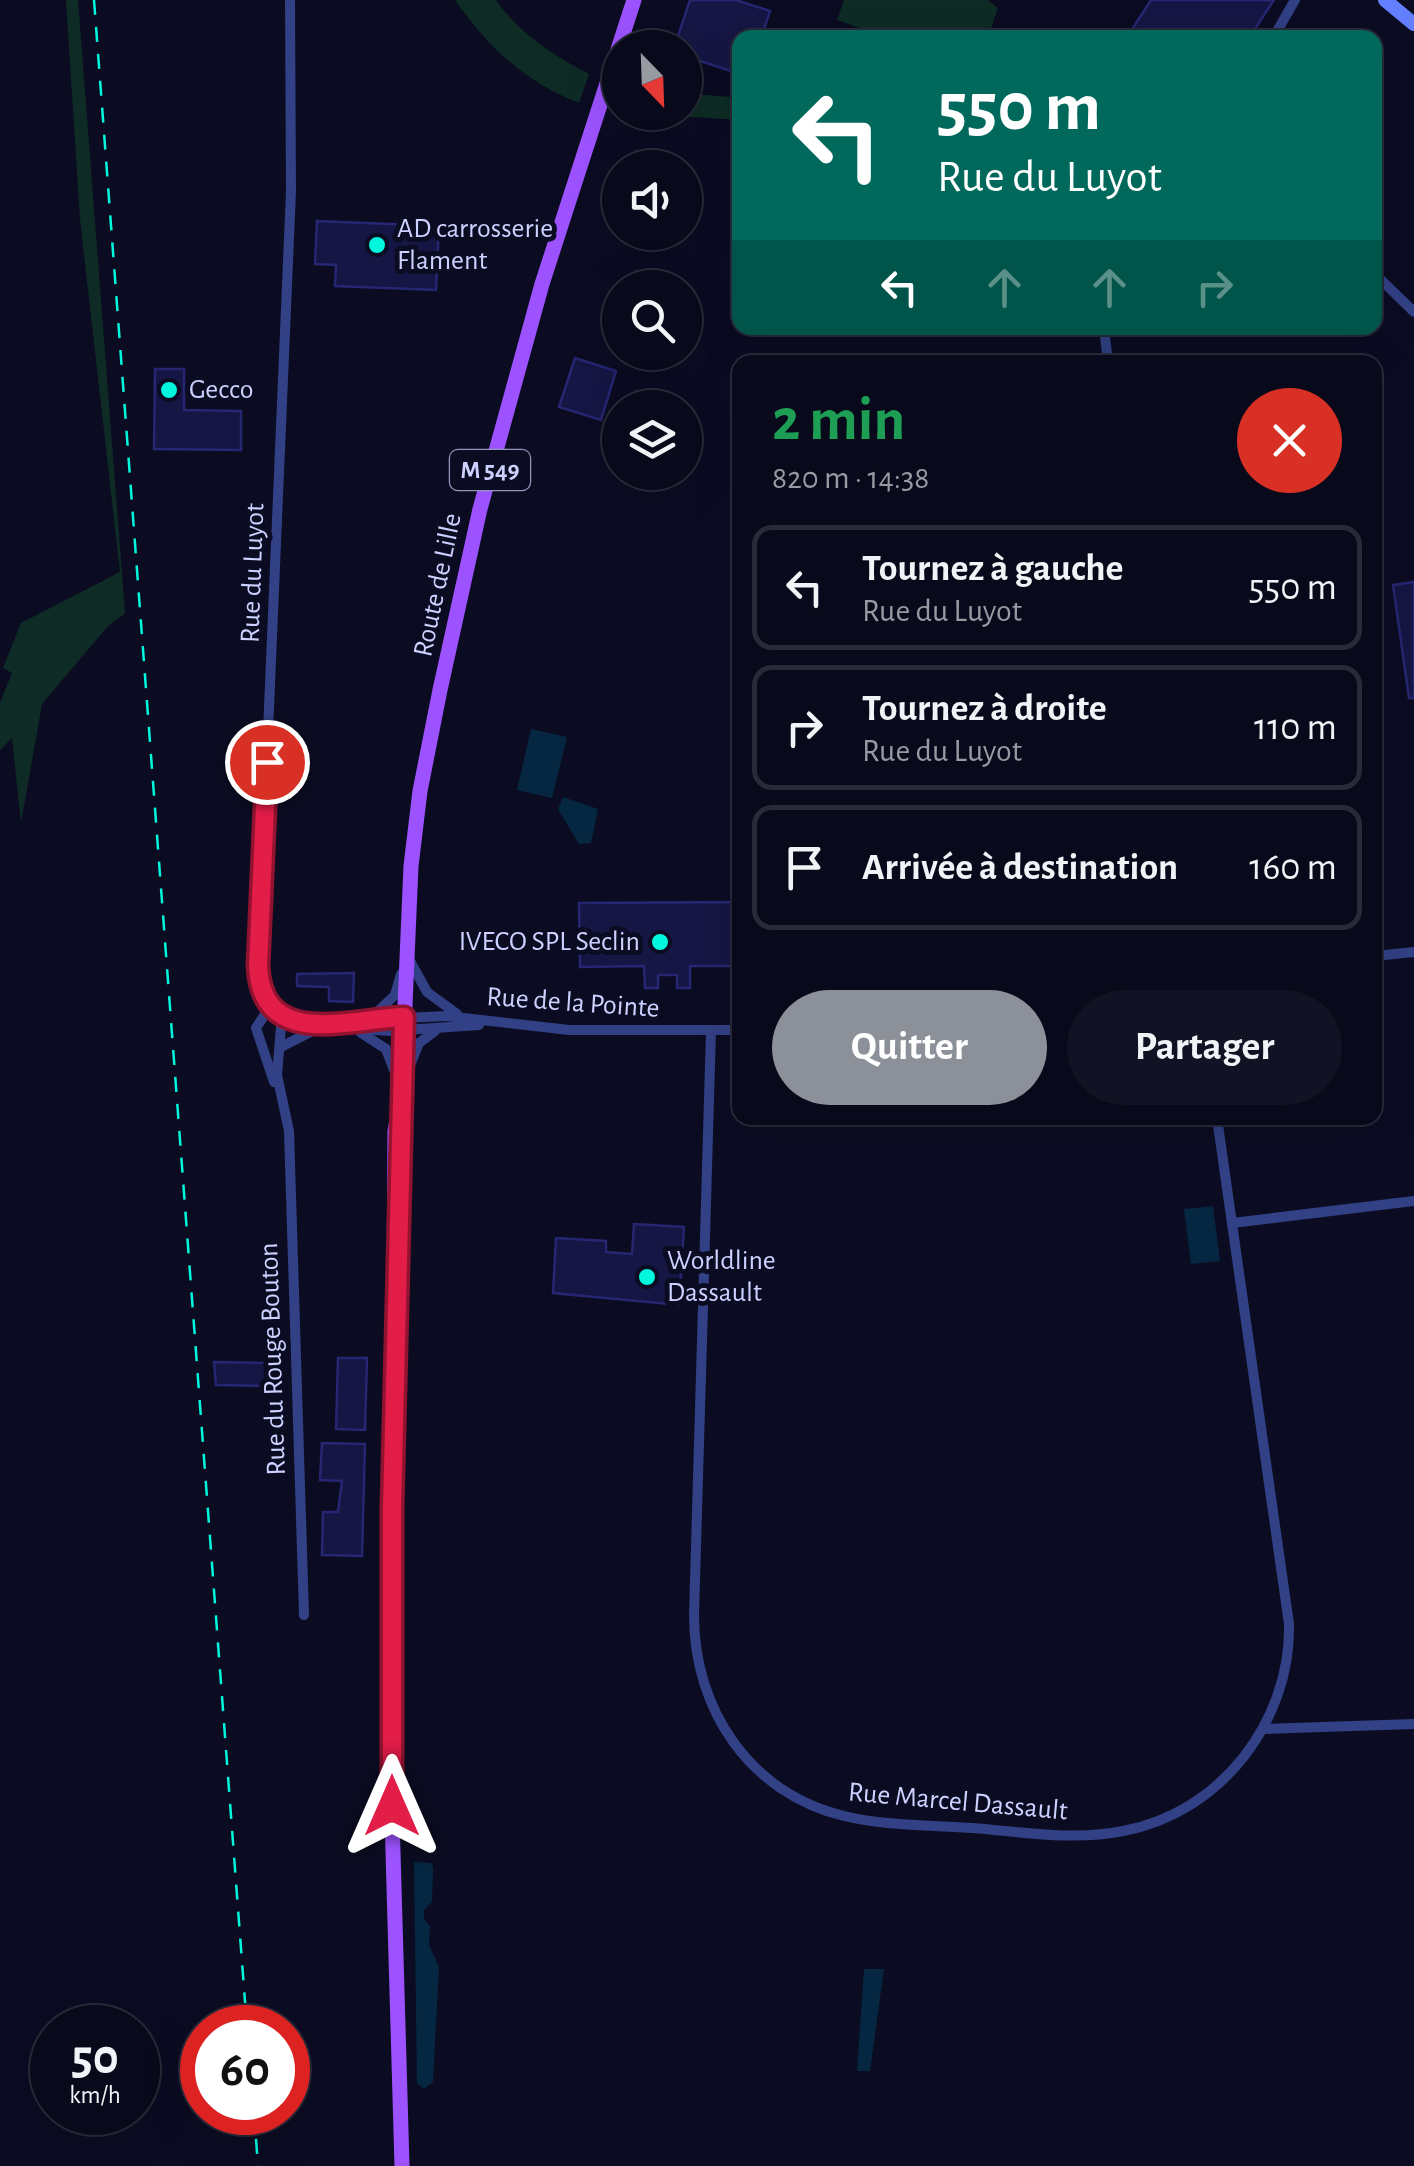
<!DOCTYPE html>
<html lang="fr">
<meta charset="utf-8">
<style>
:root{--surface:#08091a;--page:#111223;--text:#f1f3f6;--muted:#989aa2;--line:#292a39;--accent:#8c9099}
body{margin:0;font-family:"Alegreya Sans",sans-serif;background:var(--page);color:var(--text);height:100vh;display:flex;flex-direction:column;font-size:38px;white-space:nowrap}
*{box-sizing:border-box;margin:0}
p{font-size:32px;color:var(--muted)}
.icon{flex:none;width:55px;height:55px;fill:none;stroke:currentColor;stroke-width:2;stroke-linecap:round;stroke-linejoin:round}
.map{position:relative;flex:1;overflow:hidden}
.drawer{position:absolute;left:732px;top:355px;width:650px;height:770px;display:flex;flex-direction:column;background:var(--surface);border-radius:20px;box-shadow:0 10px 40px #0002,0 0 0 2px var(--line)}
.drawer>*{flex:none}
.guide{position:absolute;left:732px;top:30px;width:650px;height:305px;border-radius:20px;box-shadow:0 10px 40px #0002,0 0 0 2px var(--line);background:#00695c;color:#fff;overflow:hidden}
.needle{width:65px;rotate:157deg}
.tools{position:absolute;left:602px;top:30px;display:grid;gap:20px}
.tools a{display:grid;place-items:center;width:100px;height:100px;border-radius:50%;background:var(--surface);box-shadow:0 10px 40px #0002,0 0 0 2px var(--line);font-size:50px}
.speed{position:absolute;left:30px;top:2005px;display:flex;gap:20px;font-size:50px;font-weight:700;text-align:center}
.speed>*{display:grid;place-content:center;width:130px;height:130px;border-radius:50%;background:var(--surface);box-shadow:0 10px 40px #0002,0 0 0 2px var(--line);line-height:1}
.speed small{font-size:25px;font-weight:400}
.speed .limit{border:15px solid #d22;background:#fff;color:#111}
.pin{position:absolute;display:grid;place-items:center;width:85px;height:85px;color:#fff;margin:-42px;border:5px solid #fff;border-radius:50%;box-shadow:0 2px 10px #0007}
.me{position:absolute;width:110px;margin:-55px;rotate:0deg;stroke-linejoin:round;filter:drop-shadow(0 0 8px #0008)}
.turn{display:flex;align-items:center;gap:35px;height:210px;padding:0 40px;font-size:45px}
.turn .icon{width:130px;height:130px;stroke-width:2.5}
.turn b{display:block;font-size:70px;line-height:85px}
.lanes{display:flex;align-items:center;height:95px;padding:0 40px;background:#0003;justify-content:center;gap:50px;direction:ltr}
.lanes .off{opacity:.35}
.round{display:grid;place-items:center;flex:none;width:105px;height:105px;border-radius:52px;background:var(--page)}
.headline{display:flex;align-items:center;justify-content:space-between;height:170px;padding:0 40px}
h1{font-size:60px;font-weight:600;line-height:75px;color:#1e9e55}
.primary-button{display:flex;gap:20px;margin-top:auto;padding:20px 40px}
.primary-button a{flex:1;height:115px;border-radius:60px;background:var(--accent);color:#fff;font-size:40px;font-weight:600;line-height:115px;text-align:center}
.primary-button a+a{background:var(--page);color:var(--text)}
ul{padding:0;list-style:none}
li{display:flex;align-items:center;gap:30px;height:125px;margin:0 20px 15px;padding:0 20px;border:5px solid var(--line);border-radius:20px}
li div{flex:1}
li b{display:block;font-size:38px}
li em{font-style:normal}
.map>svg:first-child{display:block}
</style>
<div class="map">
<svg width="1414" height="2166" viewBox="0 0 1414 2166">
<rect width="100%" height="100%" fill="#0b0c22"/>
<g fill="#0e2c25">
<polygon points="66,0 78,0 125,613 108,626 42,704 21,823 12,738 0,750 0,703 12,673 3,668 21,623 120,572 80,219"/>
<path d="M 455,0 L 496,0 C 520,34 553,55 589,74 L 579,103 C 524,81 489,48 455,0 Z"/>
<polygon points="844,0 988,0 998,8 988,37 874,37 875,33 837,20"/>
<polygon points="685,93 740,98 740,120 627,113 685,112"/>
</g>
<g fill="#052741">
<polygon points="531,729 567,737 552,798 517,790"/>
<polygon points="563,797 598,809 591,843 579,844 558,809"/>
<polygon points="1213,1206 1220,1261 1191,1264 1184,1209"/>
<polygon points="414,1862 431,1863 433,1867 432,1902 424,1910 424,1919 430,1926 429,1945 439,1967 433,2082 424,2089 417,2083"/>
<polygon points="864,1969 884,1969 870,2071 857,2071"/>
</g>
<g fill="#161644" stroke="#262672" stroke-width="2.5">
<polygon points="690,0 736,0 770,11 761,38 740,38 740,74 685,56 685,48 674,48"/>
<polygon points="1151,0 1274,0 1249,38 1141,38 1131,31"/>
<polygon points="317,221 439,226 436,290 335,286 336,265 315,264"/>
<polygon points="575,358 616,371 601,420 559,407"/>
<polygon points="155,369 184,369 184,410 241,411 241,450 154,449"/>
<polygon points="1414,582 1414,698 1409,698 1393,585"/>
<polygon points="740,902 740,966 690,966 690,988 677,988 677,975 658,975 658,988 645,988 644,966 580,967 579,903"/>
<polygon points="354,973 353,1002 329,1001 329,987 297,986 297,974"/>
<polygon points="634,1224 684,1227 679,1305 553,1293 556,1238 606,1241 606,1252 632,1254"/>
<polygon points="338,1358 367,1358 365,1430 336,1429"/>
<polygon points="214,1362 275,1363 275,1386 216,1385"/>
<polygon points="322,1443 365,1444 362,1556 322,1555 323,1512 338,1512 342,1481 320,1480"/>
</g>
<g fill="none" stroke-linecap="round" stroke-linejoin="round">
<g stroke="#324085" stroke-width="10">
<polyline points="290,0 291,191 258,966 267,1001 282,1015 301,1023 446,1016 569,1030 740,1030"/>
<polyline points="1273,38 1295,0"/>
<polyline points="1375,274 1414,312"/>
<polyline points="1104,328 1108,362"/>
<polyline points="1375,956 1414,952"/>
<polyline points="410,961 427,992 457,1014"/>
<polyline points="271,1005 256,1028 274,1082"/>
<polyline points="282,1015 277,1075 289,1131 304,1615"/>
<polyline points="373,1016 395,995 401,974"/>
<polyline points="336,1027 390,1031 479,1025"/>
<path d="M 711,1031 L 694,1615 C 694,1710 750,1793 844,1816 C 885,1826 931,1825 973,1828 C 1022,1832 1074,1841 1123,1831 C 1221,1813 1291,1721 1289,1624 L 1217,1118"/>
<polyline points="360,1032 386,1049 397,1078"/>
<polyline points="281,1047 320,1027"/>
<polyline points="407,1073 419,1043 435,1031"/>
<polyline points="1232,1223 1414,1201"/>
<polyline points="1264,1729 1414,1724"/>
</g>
<polyline stroke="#637fff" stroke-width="14" points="1385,0 1414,24"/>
<polyline stroke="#9c53ff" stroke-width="15" points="402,2166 391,1782 395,1131 401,1098 411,866 420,791 440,690 480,509 542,284 634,0"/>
<g stroke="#00f7de" stroke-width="2.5" stroke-dasharray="15 12" stroke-linecap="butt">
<polyline points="94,0 247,2028"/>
<polyline points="254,2112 258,2166"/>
</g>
</g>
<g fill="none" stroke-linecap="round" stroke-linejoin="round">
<g stroke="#92132f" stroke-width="25">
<path id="route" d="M 267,762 L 258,966 C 262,1050 349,1019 404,1017 L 392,1508 L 392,1806"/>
</g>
<use href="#route" stroke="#e11d48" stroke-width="18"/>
</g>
<g fill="#00f7de" stroke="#0b0c22" stroke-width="4">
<circle cx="377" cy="245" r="10"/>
<circle cx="169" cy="390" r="10"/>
<circle cx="660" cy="942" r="10"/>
<circle cx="647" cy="1277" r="10"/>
</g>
<g text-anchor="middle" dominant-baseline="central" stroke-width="10" stroke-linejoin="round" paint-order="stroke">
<rect fill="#0b0c22" stroke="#9296bd" stroke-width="2.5" x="450" y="450" width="80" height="40" rx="8"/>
<g font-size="25" font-weight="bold" fill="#ccd1ff">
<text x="490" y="470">M 549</text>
</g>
<g font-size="28" fill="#ccd1ff" stroke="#0b0c22" text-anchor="start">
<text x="397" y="229">AD carrosserie<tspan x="397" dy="32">Flament</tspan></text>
<text x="189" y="390">Gecco</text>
<text x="640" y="942" text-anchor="end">IVECO SPL Seclin</text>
<text x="667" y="1261">Worldline<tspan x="667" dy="32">Dassault</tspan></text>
</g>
<g font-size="28" fill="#ccd1ff" stroke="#0b0c22">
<text transform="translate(253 573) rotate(-88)">Rue du Luyot</text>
<text transform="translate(438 585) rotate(-78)">Route de Lille</text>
<text transform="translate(573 1003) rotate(4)">Rue de la Pointe</text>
<text transform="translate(273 1359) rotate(-92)">Rue du Rouge Bouton</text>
<text transform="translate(958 1802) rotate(5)">Rue Marcel Dassault</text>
</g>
</g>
</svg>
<div class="tools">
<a><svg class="needle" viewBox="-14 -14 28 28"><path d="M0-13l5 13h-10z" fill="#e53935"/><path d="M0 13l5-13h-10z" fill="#989aa2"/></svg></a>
<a><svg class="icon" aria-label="sound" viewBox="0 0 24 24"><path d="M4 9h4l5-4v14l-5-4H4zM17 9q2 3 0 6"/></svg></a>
<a><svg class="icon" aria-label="search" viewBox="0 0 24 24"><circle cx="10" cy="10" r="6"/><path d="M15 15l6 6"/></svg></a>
<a><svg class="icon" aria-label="layers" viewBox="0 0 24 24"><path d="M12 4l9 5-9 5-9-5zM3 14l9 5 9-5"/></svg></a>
</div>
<div class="speed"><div>50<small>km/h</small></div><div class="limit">60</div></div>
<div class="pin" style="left:267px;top:762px;background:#d93025"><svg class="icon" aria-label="arrive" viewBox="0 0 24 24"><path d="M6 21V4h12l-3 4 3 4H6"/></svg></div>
<svg class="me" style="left:392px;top:1806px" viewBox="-20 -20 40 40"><path d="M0-17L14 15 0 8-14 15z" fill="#e11d48" stroke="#fff" stroke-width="4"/></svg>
<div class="guide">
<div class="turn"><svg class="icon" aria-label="left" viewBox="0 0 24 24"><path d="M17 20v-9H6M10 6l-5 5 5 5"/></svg><div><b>550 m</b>Rue du Luyot</div></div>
<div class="lanes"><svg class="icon" aria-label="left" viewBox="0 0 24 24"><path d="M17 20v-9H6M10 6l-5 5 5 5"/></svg><svg class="icon off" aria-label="ahead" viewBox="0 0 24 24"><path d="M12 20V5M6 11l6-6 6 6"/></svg><svg class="icon off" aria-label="ahead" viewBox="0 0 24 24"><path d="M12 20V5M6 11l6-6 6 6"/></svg><svg class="icon off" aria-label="right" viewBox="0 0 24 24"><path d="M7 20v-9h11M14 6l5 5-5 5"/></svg></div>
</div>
<section class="drawer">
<div class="headline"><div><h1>2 min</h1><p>820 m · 14:38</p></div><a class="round" style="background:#d93025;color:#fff"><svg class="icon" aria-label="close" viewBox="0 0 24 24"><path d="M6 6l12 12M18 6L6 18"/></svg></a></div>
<ul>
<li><svg class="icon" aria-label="left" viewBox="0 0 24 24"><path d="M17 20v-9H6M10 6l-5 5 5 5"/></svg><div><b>Tournez à gauche</b><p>Rue du Luyot</p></div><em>550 m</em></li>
<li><svg class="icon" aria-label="right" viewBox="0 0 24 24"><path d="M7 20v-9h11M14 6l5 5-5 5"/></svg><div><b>Tournez à droite</b><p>Rue du Luyot</p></div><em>110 m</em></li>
<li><svg class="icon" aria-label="arrive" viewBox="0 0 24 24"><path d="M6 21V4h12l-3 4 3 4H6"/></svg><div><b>Arrivée à destination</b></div><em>160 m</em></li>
</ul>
<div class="primary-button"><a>Quitter</a><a>Partager</a></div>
</section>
</div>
